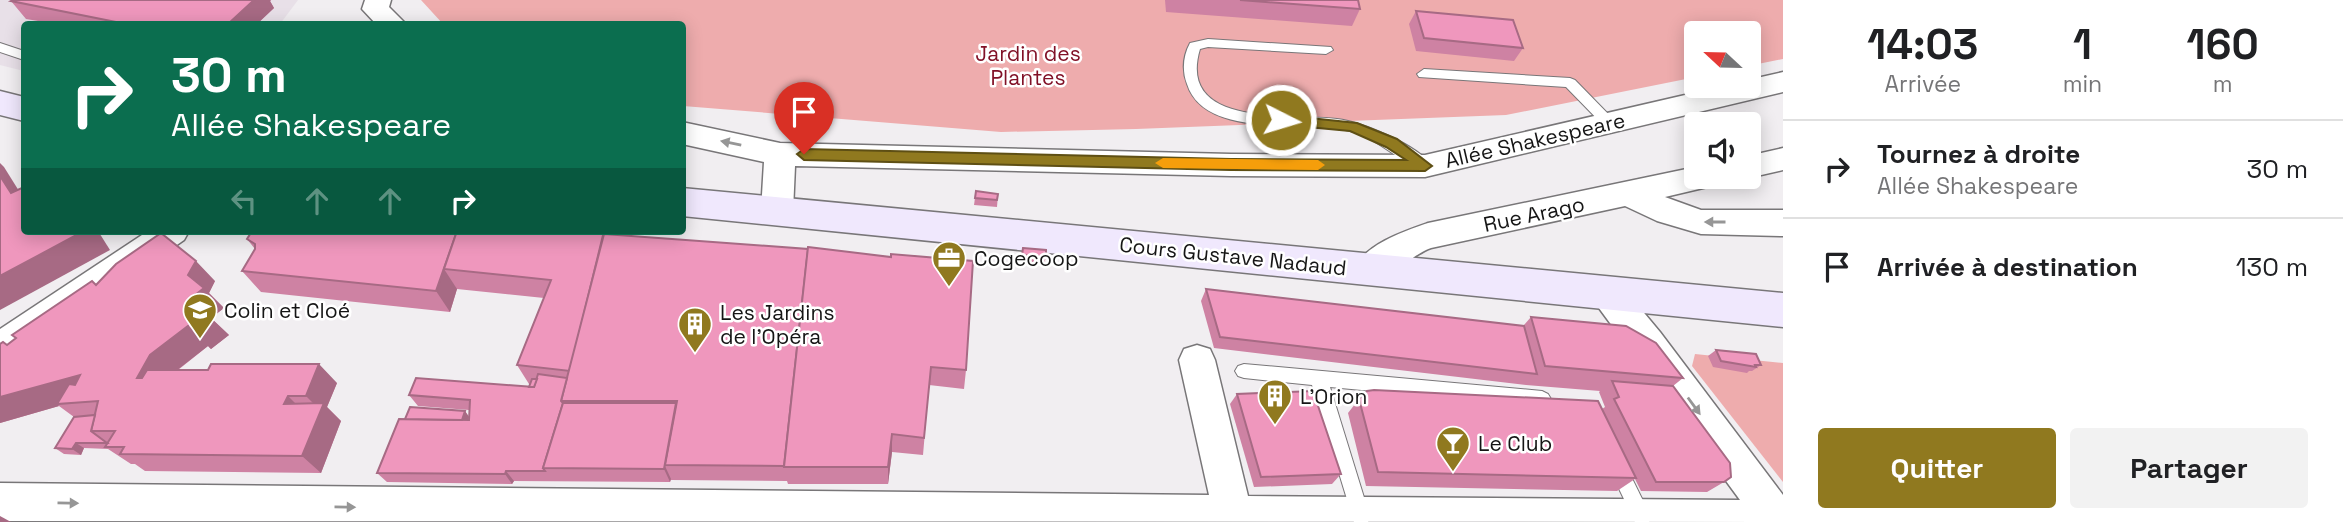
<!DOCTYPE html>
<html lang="fr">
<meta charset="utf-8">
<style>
:root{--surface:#fff;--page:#f2f2f2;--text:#202124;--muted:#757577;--line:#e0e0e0;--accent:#90791f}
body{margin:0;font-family:"Space Grotesk",sans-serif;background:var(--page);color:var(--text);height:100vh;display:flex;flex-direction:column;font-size:26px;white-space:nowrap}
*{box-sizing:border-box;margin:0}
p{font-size:23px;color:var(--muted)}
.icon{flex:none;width:38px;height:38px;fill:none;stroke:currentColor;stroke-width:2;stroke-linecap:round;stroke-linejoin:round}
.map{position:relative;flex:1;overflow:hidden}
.drawer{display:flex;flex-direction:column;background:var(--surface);width:560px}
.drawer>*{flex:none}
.guide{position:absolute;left:21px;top:21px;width:665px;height:214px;border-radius:7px;box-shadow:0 4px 18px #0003;background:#0b6e4f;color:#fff;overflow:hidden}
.needle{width:46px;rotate:292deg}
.buttons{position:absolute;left:1684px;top:21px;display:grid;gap:14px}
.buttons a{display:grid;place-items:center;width:77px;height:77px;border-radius:7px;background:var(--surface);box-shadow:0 4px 18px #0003;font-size:35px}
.pin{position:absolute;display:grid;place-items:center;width:60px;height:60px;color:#fff;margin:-72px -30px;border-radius:50% 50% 50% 0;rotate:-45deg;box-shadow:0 0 7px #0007}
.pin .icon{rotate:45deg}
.me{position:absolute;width:77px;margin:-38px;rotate:95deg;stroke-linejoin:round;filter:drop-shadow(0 0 5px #0008)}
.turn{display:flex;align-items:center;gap:24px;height:147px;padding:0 35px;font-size:32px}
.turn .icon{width:91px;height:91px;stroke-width:2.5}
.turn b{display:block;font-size:49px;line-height:60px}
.lanes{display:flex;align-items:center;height:66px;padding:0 35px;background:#0003;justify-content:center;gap:35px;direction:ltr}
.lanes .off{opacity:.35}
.eta{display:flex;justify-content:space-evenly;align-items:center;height:119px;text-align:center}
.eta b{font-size:42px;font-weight:800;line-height:49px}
.cta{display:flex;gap:14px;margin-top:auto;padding:14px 35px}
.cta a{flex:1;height:80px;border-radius:7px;background:var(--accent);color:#fff;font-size:28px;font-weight:800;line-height:80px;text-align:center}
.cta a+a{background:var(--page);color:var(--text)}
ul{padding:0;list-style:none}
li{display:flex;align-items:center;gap:21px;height:98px;padding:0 35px;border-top:2px solid var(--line)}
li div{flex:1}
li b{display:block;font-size:26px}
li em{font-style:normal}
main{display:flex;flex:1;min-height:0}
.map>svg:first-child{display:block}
</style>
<main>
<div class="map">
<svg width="1783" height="522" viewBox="0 0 1783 522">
<rect width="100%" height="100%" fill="#f1eef1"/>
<polygon fill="#e8e0e8" points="0,0 298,0 280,24 24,24 24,71 0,65"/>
<g fill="#eeacad">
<polygon points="421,0 1783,0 1783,59 1748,66 1748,33 1696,33 1696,77 1506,115 1136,129 1001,132 683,106 682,24 443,24"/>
<polygon points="1695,354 1783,363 1783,482 1692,366"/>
</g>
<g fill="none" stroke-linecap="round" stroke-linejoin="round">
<g stroke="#787678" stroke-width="2">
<g id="service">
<path d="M 1208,39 L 1331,47 L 1333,50 L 1326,54 L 1208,47 L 1200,49 C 1176,129 1292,113 1337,119 C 1362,122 1418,145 1432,166 L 1430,170 C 1425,171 1425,172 1420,170 C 1397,159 1379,140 1354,132 C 1309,119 1205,141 1187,84 C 1182,71 1183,56 1190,43 Z"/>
<polygon points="0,43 24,51 24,60 0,52"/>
<polygon points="1424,69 1570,78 1575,80 1617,123 1610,128 1605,127 1566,87 1419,77 1417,74"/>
<polygon points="1244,364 1542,391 1548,394 1551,399 1548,404 1542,407 1330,387 1370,517 1368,522 1354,522 1312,385 1244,378 1238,376 1235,371 1238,366"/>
<polygon points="1618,460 1624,462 1651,517 1649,522 1635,522 1609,468 1612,462"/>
</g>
</g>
<g stroke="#787678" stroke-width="3">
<g id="minor">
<polygon points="365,0 391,0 389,7 406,24 376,24 362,9"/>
<polygon points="1783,72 1783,92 1425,177 1231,176 795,166 793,211 788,220 777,223 766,220 761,211 764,162 682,144 682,122 780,143 1231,154 1425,155 1724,86 1748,86 1748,80"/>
<polygon points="1783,148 1783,170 1748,178 1743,177 1748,177 1748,156"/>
<path d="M 1696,167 L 1696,177 L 1720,177 L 1716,185 L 1665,197 L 1701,210 L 1783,210 L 1783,236 L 1701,234 L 1657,221 L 1625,206 L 1431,248 C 1405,257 1386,289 1358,280 L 1353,270 C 1366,244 1402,232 1428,223 Z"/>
<polygon points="148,231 189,231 184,240 13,359 0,363 0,329"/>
<polygon points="1608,280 1620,284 1660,332 1783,495 1783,522 0,521 0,483 1209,495 1179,360 1184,349 1197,345 1210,349 1215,360 1248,496 1740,500 1596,304 1591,294 1596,284"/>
</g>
</g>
<g stroke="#787678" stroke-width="3">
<g id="secondary">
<polygon points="0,91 24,97 24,121 0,115"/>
<polygon points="682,188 1783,293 1783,327 682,216"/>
</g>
</g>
<use href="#service" fill="#fff" fill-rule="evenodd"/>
<use href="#minor" fill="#fff" fill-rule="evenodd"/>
<use href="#secondary" fill="#f0e8fd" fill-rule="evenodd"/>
</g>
<g fill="#ce82a3">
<polygon points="13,0 271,0 270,1 274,8 257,24 56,24 26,19 11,1"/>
<polygon points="1165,0 1358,0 1360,9 1352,26 1166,12"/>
<polygon points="1416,11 1523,48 1514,61 1416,51 1409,24"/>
<polygon points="976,191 998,194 997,207 974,205"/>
<polygon points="606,231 607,234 966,370 964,389 929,385 923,455 892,452 888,484 788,484 787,481 671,480 671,479 670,482 514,481 512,484 387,482 377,473 405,419 465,411 469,417 469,410 418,406 409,395 529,387 530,384 529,384 517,365 544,298 457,289 450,312 261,292 242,271 255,249 247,239"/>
<polygon points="1023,248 1046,257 1044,264 1021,262"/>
<polygon points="215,281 209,293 224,308 211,318 229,335 211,349 208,346 178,370 337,383 327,407 341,421 321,473 145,471 135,464 131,464 108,449 84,448 81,455 64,454 55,448 74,417 59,406 0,423 0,344 7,345 96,284"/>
<polygon points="1206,289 1523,326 1531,317 1683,378 1673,386 1724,482 1707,492 1641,491 1635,479 1617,491 1366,486 1348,413 1359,399 1602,409 1605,407 1599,392 1600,391 1526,385 1214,348 1201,301"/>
<polygon points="1716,350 1761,365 1752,371 1749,371 1747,373 1713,367 1708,356"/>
<polygon points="1237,394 1341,474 1332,484 1254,487 1230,404"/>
</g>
<g fill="#a76a84">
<polygon points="254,0 271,0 270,1 274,8 257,24 228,24"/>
<polygon points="0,163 4,167 24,199 11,193 0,176"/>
<polygon points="84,231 98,231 110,250 0,310 0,276"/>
<polygon points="196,261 215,281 209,293 224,308 211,318 229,335 211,349 208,346 172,374 160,397 137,378 150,355 190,299 188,275"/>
<polygon points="444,269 457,289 450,312 436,291"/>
<polygon points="319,364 337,383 327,407 341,421 321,473 302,456 321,411 306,396"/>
<polygon points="80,375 70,403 57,404 59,406 0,423 0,397"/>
<polygon points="288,396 306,414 284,404"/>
<polygon points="465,411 469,417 464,430 460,425"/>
<polygon points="892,434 892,452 888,484 888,467"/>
<polygon points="76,443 84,448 81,455 72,449"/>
<polygon points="665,466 671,479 670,482 664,469"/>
<polygon points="506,471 514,481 512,484 505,474"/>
<polygon points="0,516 11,522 0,522"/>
</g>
<g fill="#ef97bd" stroke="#a76a84" stroke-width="2">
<polygon points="13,0 254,0 228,24 126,24 11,1"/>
<polygon points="1240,0 1358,0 1360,9"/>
<polygon points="1416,11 1513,20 1523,48 1424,38"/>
<polygon points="0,176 11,193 24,187 24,231 84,231 0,276"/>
<polygon points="976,191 998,194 997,200 975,198"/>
<polygon points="252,231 457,231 436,291 242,271 255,249 255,244 247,239"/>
<polygon points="457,231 604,231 570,371 517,365 551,280 444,269"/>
<polygon points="161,233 196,261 188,275 204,288 190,299 209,315 190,329 188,326 150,355 137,378 142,378 147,370 208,370 211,364 319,364 306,396 288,396 284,404 324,403 302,456 120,454 124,447 105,447 115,431 91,431 98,401 57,404 69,384 75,385 80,375 0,397 0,344 3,342 7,345 16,338 12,335 92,281 96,285 116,264"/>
<polygon points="604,234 808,249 784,466 665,465 677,401 561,401"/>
<polygon points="808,247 891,257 891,254 973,261 966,370 931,367 924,438 892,434 888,467 784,467"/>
<polygon points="1023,248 1046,250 1046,257 1022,255"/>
<polygon points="1206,289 1524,326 1537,374 1220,337"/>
<polygon points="1531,317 1626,326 1656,343 1683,378 1545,366"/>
<polygon points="1716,350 1756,354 1761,365 1755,365 1756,367 1721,361"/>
<polygon points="538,374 567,378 561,401 563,403 543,468 545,471 506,471 505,474 377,473 399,419 469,420 470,400 409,395 416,378 534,387"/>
<polygon points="532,379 537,379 534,387 529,387"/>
<polygon points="1612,381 1673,386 1730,463 1731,477 1724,482 1656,482 1614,399 1619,397"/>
<polygon points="1374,390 1598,401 1636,478 1378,472 1359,399 1367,391"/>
<polygon points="1313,391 1341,474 1261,477 1237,394"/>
<polygon points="563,403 676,403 664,469 543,468"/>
<polygon points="410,407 465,411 462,420 405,419"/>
<polygon points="95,415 91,431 107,443 76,443 72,449 55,448 74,417"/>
</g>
<defs><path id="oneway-solid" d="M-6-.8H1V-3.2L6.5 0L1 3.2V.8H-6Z" transform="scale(1.75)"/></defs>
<g fill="#969696">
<use href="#oneway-solid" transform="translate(731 143) rotate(-168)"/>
<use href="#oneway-solid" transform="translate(1715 222) rotate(-180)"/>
<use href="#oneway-solid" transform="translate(1694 406) rotate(54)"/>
<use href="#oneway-solid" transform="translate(68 503) rotate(1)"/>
<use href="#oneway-solid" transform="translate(345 507) rotate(1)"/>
</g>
<polygon fill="#90791f" stroke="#5e4f14" stroke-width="2" points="1281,115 1357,123 1397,139 1432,166 1425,171 1231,170 804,160 797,154 804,149 1231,159 1406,160 1386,147 1350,131 1276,124 1274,120"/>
<polygon fill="#f59e0b" points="1163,158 1318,160 1325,165 1318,170 1163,168 1155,163"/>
<defs>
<g id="office-pin" transform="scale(1.75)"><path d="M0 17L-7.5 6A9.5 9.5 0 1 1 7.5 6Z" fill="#90791f" stroke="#fff"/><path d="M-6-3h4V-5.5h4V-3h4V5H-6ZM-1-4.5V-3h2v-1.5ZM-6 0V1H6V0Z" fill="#fff"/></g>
<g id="school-pin" transform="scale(1.75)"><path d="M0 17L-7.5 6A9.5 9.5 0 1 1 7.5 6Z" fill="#90791f" stroke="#fff"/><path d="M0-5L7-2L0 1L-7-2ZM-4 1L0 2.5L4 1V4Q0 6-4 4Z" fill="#fff"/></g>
<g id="building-pin" transform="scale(1.75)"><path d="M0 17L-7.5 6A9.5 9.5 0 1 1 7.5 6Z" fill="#90791f" stroke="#fff"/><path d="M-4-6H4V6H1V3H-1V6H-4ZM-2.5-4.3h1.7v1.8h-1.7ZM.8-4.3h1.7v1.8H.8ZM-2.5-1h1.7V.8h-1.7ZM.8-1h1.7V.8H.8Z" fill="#fff"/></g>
<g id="bar-pin" transform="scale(1.75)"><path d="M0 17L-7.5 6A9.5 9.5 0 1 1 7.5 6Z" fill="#90791f" stroke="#fff"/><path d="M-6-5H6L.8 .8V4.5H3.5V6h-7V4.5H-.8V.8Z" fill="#fff"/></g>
</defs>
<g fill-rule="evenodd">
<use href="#office-pin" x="949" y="258"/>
<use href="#school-pin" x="200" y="310"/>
<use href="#building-pin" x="695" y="324"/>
<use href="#building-pin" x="1275" y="396"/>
<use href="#bar-pin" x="1453" y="443"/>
</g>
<g text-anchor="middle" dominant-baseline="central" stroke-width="5" stroke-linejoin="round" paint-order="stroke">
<g font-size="21" fill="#811127" stroke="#fff">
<text x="1028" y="53">Jardin des<tspan x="1028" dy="24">Plantes</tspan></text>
</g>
<g font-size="21" fill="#151515" stroke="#fff">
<text transform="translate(1535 140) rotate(-13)">Allée Shakespeare</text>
<text transform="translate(1534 214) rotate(-12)">Rue Arago</text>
<text transform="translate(1233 256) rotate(6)">Cours Gustave Nadaud</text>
</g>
<g font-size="21" fill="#151515" stroke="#fff" text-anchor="start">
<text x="974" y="258">Cogecoop</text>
<text x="224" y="310">Colin et Cloé</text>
<text x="720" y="312">Les Jardins<tspan x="720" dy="24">de l'Opéra</tspan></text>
<text x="1300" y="396">L'Orion</text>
<text x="1478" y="443">Le Club</text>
</g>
</g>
</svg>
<div class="buttons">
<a><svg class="needle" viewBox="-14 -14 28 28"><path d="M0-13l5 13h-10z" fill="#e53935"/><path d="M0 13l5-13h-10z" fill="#757577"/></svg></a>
<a><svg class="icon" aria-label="sound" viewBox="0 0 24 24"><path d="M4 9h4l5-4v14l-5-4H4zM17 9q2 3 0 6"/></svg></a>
</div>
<div class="pin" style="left:804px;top:154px;background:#d93025"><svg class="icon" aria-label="arrive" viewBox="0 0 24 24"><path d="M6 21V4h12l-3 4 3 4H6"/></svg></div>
<svg class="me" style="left:1281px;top:120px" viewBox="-20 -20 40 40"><circle r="17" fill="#90791f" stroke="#fff" stroke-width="3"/><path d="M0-11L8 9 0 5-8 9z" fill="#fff"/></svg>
<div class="guide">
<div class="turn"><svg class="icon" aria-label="right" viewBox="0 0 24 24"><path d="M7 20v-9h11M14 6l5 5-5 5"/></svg><div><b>30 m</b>Allée Shakespeare</div></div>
<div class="lanes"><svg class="icon off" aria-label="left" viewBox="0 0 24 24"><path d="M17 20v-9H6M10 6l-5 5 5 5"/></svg><svg class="icon off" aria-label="ahead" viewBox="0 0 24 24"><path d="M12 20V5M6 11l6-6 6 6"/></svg><svg class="icon off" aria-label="ahead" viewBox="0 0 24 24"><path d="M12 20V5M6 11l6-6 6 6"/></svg><svg class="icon" aria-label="right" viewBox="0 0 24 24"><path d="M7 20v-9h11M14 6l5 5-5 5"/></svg></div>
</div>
</div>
<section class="drawer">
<div class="eta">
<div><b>14:03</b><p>Arrivée</p></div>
<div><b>1</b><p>min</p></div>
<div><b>160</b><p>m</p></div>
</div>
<ul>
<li><svg class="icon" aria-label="right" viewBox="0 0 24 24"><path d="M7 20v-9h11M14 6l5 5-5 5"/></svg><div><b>Tournez à droite</b><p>Allée Shakespeare</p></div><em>30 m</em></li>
<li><svg class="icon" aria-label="arrive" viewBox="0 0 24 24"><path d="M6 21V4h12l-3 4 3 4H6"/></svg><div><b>Arrivée à destination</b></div><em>130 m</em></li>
</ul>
<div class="cta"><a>Quitter</a><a>Partager</a></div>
</section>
</main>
